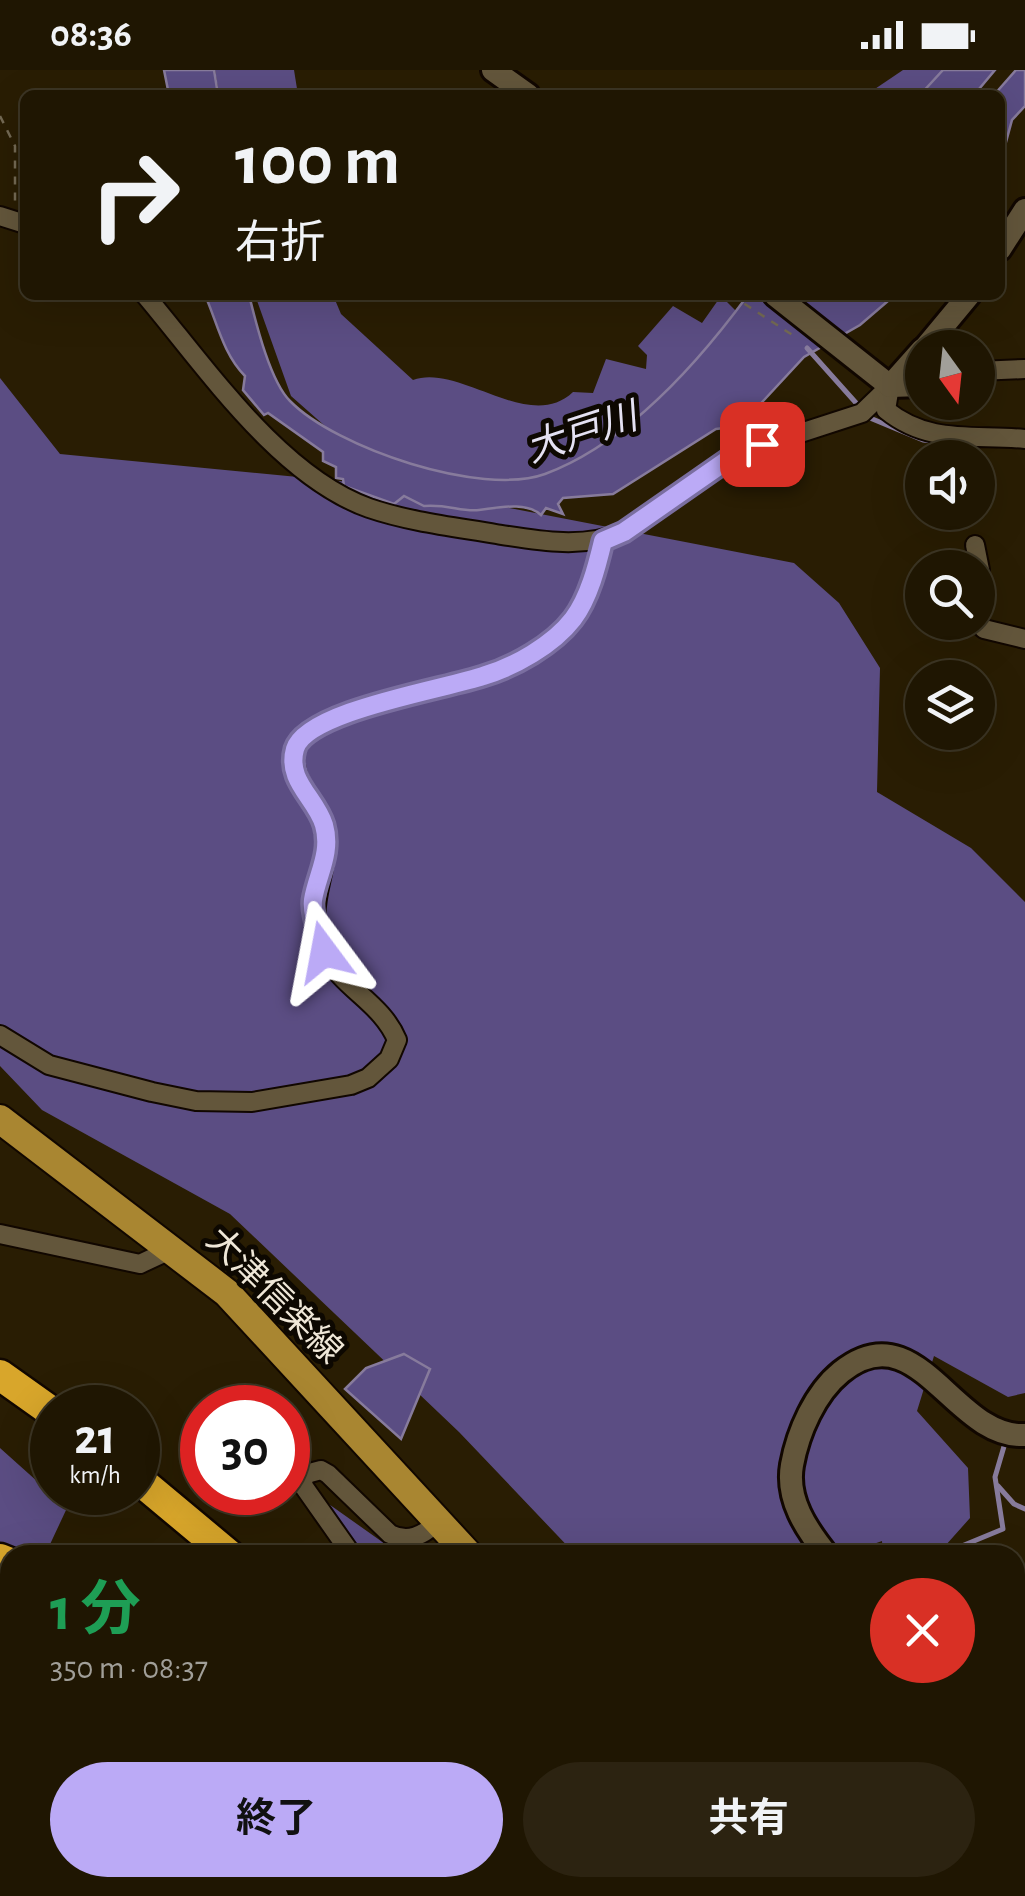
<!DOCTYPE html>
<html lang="ja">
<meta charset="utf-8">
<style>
:root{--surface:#1f1602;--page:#2c2311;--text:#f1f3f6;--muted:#a19f99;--line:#3c3524;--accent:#bbaaf6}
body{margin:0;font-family:"Alegreya Sans","Noto Sans JP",sans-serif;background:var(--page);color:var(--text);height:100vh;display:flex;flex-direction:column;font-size:38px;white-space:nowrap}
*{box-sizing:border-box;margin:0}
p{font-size:32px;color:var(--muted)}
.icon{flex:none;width:55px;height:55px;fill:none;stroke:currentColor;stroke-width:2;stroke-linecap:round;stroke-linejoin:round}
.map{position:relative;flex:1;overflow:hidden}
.side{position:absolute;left:0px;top:1475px;width:1025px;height:352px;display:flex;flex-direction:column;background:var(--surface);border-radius:30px 30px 0 0;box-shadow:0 10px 40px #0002,0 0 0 2px var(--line)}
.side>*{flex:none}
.banner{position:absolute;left:20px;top:20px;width:985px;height:210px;border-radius:15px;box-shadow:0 10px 40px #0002,0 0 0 2px var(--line);background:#1f1602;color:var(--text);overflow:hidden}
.needle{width:65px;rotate:165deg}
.tools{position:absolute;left:905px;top:260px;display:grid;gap:20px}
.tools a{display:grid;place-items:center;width:90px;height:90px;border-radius:50%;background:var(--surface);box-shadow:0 10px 40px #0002,0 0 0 2px var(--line);font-size:50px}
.speed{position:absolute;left:30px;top:1315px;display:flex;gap:20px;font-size:50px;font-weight:700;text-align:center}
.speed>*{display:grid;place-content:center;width:130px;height:130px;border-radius:50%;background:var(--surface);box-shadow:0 10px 40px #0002,0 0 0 2px var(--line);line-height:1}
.speed small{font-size:25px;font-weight:400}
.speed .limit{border:15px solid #d22;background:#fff;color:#111}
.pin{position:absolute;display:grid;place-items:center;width:85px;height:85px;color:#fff;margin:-42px;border-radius:20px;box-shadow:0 5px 15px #0006}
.me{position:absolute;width:110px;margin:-55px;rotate:347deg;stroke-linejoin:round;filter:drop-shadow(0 0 8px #0008)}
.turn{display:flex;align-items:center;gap:35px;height:210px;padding:0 50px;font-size:45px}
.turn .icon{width:130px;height:130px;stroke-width:2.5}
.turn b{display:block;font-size:70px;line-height:85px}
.round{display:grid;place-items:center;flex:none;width:105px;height:105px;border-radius:52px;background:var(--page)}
.head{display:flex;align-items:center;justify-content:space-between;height:170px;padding:0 50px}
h1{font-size:60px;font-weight:700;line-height:75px;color:#1e9e55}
.action{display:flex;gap:20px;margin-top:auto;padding:20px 50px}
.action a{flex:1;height:115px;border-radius:60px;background:var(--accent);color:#111;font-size:40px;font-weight:700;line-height:115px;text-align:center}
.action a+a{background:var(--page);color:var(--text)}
.status{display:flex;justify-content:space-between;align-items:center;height:70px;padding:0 50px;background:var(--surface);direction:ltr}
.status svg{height:28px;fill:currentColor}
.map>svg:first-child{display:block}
</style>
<div class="status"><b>08:36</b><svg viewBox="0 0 49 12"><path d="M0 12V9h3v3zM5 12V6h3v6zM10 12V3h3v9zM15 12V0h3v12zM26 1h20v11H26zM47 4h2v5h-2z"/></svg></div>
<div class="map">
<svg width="1025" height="1826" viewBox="0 0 1025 1826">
<rect width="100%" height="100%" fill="#291d03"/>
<g fill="#5b4d83">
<polygon points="215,0 294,0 298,25 219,25"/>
<polygon points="903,0 955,0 934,25 866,25"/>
<path d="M 255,225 L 333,225 L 341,244 L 413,310 C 460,293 529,364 573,322 L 593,323 L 606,289 L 646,299 L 647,285 L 638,276 L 673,236 L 702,253 L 721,226 L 742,247 L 680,320 L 551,411 L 471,415 L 351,379 L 291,326 Z"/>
<polygon points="0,308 60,384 401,417 794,493 839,533 880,598 877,722 971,778 1025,832 1025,1323 1008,1327 934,1286 917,1341 968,1398 970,1448 937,1485 883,1485 882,1471 843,1485 576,1485 459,1362 230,1144 42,1040 0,996"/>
<polygon points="0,1378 67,1438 45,1485 10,1485 10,1818 370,1818 386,1826 0,1826"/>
<polygon points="316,1425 388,1476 427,1472 442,1485 354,1485"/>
<polygon points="1015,1522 1025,1523 1025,1794 1015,1790"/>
<polygon points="679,1818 751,1818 761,1822 763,1818 871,1818 887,1826 692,1826"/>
</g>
<g fill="#5a4d83" stroke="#877b9c" stroke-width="2.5">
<polygon points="164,0 214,0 218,25 169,25"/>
<polygon points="943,0 995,0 974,25 920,25"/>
<polygon points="1016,0 1025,0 1025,36 1012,50 1006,72 1000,59 1000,25 994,25"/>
<path d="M 205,225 L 249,225 C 256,253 270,311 290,331 C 336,378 481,427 545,404 C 626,374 698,293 748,225 L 895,225 L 860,255 L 804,287 L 740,356 L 716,359 L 613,424 L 563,428 L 558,434 L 563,444 L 546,438 L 541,445 C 526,431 497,438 479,440 C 461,442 448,434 424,436 L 404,426 L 394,434 L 344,416 L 343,409 L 336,408 L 336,397 L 323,391 L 323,382 L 268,343 L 264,345 L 243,320 L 245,306 C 223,284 217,252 205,225 Z"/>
<polygon points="404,1284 430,1299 401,1369 345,1319 366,1298"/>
</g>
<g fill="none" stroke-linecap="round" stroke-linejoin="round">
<g stroke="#877b9c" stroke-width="5">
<polyline points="807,278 857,334"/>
<polyline points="870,348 923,370 977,376"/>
<polyline points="998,1416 1014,1434 1025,1439"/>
<polyline points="940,1485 1003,1459 995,1407 1005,1373"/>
</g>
<polyline stroke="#473b23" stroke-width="18" stroke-dasharray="18 9" stroke-linecap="butt" points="748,1826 752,1818"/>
<g stroke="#110700" stroke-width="22">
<g id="minor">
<polyline points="0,146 25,154"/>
<path d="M 145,225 C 205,296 279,406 369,438 C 410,452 455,457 496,464 C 539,471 584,479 624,462 L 736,384 L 862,343 L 890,316"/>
<polyline points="978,301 1025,299"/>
<path d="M 890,316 L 886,340 C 929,375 974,364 1025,369"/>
<polyline points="975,475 980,500 978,552"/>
<polyline points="977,552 984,559 1025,569"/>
<path d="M 0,965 L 49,995 L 152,1022 L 196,1031 L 252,1032 L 351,1015 L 368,1008 L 389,989 L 397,970 C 382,933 343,919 325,884 C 300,833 333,805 324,758 C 318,730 291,715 295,683 C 301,640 447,620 485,606 C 515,596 555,575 573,549 C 589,527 597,496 603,471"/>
<polyline points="0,1164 140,1194 172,1179"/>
<path d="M 352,1485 L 302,1414 L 306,1404 L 321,1400 L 328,1404 L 390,1464 C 408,1473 423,1466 437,1452"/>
<polyline points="415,1818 430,1826"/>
</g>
</g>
<g stroke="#110700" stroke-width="28">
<g id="tertiary">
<polyline points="493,0 528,25"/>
<polyline points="1000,179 1025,140"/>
<polyline points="775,225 890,316 922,315"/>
<polyline points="925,278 969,225"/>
<polyline points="890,316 922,280"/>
<path d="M 827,1485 C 806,1459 786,1429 792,1395 C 798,1362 815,1323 841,1302 C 918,1240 953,1369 1025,1365"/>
</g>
</g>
<g stroke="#110700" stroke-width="32">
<g id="primary">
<polyline points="0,1049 227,1223 469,1485"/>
<polyline points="914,1818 933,1826"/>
</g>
</g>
<g stroke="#110700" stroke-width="35">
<g id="motorway">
<polyline points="0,1305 52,1342"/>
<polyline points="138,1409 229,1485"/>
<polyline points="0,1489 10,1493"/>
<polyline points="486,1818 498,1826"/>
<polyline points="637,1818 649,1826"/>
</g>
</g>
<g stroke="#736953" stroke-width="2.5" stroke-dasharray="8 8" stroke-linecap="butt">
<polyline points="0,46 15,76 15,135"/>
<polyline points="731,225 797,268"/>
</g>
<use href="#minor" stroke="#63563b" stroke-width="18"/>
<use href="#tertiary" stroke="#63563b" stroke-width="22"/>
<use href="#primary" stroke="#a98631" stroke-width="28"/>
<use href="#motorway" stroke="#d8a62b" stroke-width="30"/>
</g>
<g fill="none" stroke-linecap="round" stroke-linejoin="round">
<g stroke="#7a6ea0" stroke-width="25">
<path id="route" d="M 324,882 C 321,867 311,845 313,830 C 317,805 332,783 324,755 C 316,728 286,711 295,679 C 306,641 445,619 483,606 C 514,597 553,575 573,549 C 589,528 597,496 603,471 L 624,462 L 736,384 L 762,374"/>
</g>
<use href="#route" stroke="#bbaaf6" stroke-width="18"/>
</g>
<g text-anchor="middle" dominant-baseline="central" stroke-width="10" stroke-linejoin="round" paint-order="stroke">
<g font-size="35" fill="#efe7d8" stroke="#0d0801">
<text transform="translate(274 1226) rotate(45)">大津信楽線</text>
</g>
<g font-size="38" font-style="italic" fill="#e4e1f2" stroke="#0d0801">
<text transform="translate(582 364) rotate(-18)">大戸川</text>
</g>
</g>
</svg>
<div class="tools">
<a><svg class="needle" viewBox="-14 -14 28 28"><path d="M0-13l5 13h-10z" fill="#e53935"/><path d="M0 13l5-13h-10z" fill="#a19f99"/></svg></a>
<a><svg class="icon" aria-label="sound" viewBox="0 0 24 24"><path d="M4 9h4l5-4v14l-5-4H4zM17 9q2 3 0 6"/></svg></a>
<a><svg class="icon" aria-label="search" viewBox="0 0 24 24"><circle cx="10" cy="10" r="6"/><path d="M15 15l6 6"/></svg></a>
<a><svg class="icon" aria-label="layers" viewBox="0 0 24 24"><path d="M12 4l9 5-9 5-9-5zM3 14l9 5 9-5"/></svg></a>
</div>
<div class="speed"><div>21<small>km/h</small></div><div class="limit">30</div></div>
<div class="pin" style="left:762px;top:374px;background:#d93025"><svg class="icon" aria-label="arrive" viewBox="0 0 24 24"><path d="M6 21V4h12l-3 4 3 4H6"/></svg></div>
<svg class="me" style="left:324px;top:882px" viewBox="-20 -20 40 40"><path d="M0-17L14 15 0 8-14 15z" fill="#bbaaf6" stroke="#fff" stroke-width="4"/></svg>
<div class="banner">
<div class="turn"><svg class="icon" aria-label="right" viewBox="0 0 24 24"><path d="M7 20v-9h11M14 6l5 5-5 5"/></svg><div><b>100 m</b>右折</div></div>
</div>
<section class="side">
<div class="head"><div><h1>1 分</h1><p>350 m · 08:37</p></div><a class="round" style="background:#d93025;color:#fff"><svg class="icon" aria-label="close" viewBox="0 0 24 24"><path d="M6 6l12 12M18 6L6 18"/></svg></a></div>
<div class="action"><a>終了</a><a>共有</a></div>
</section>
</div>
